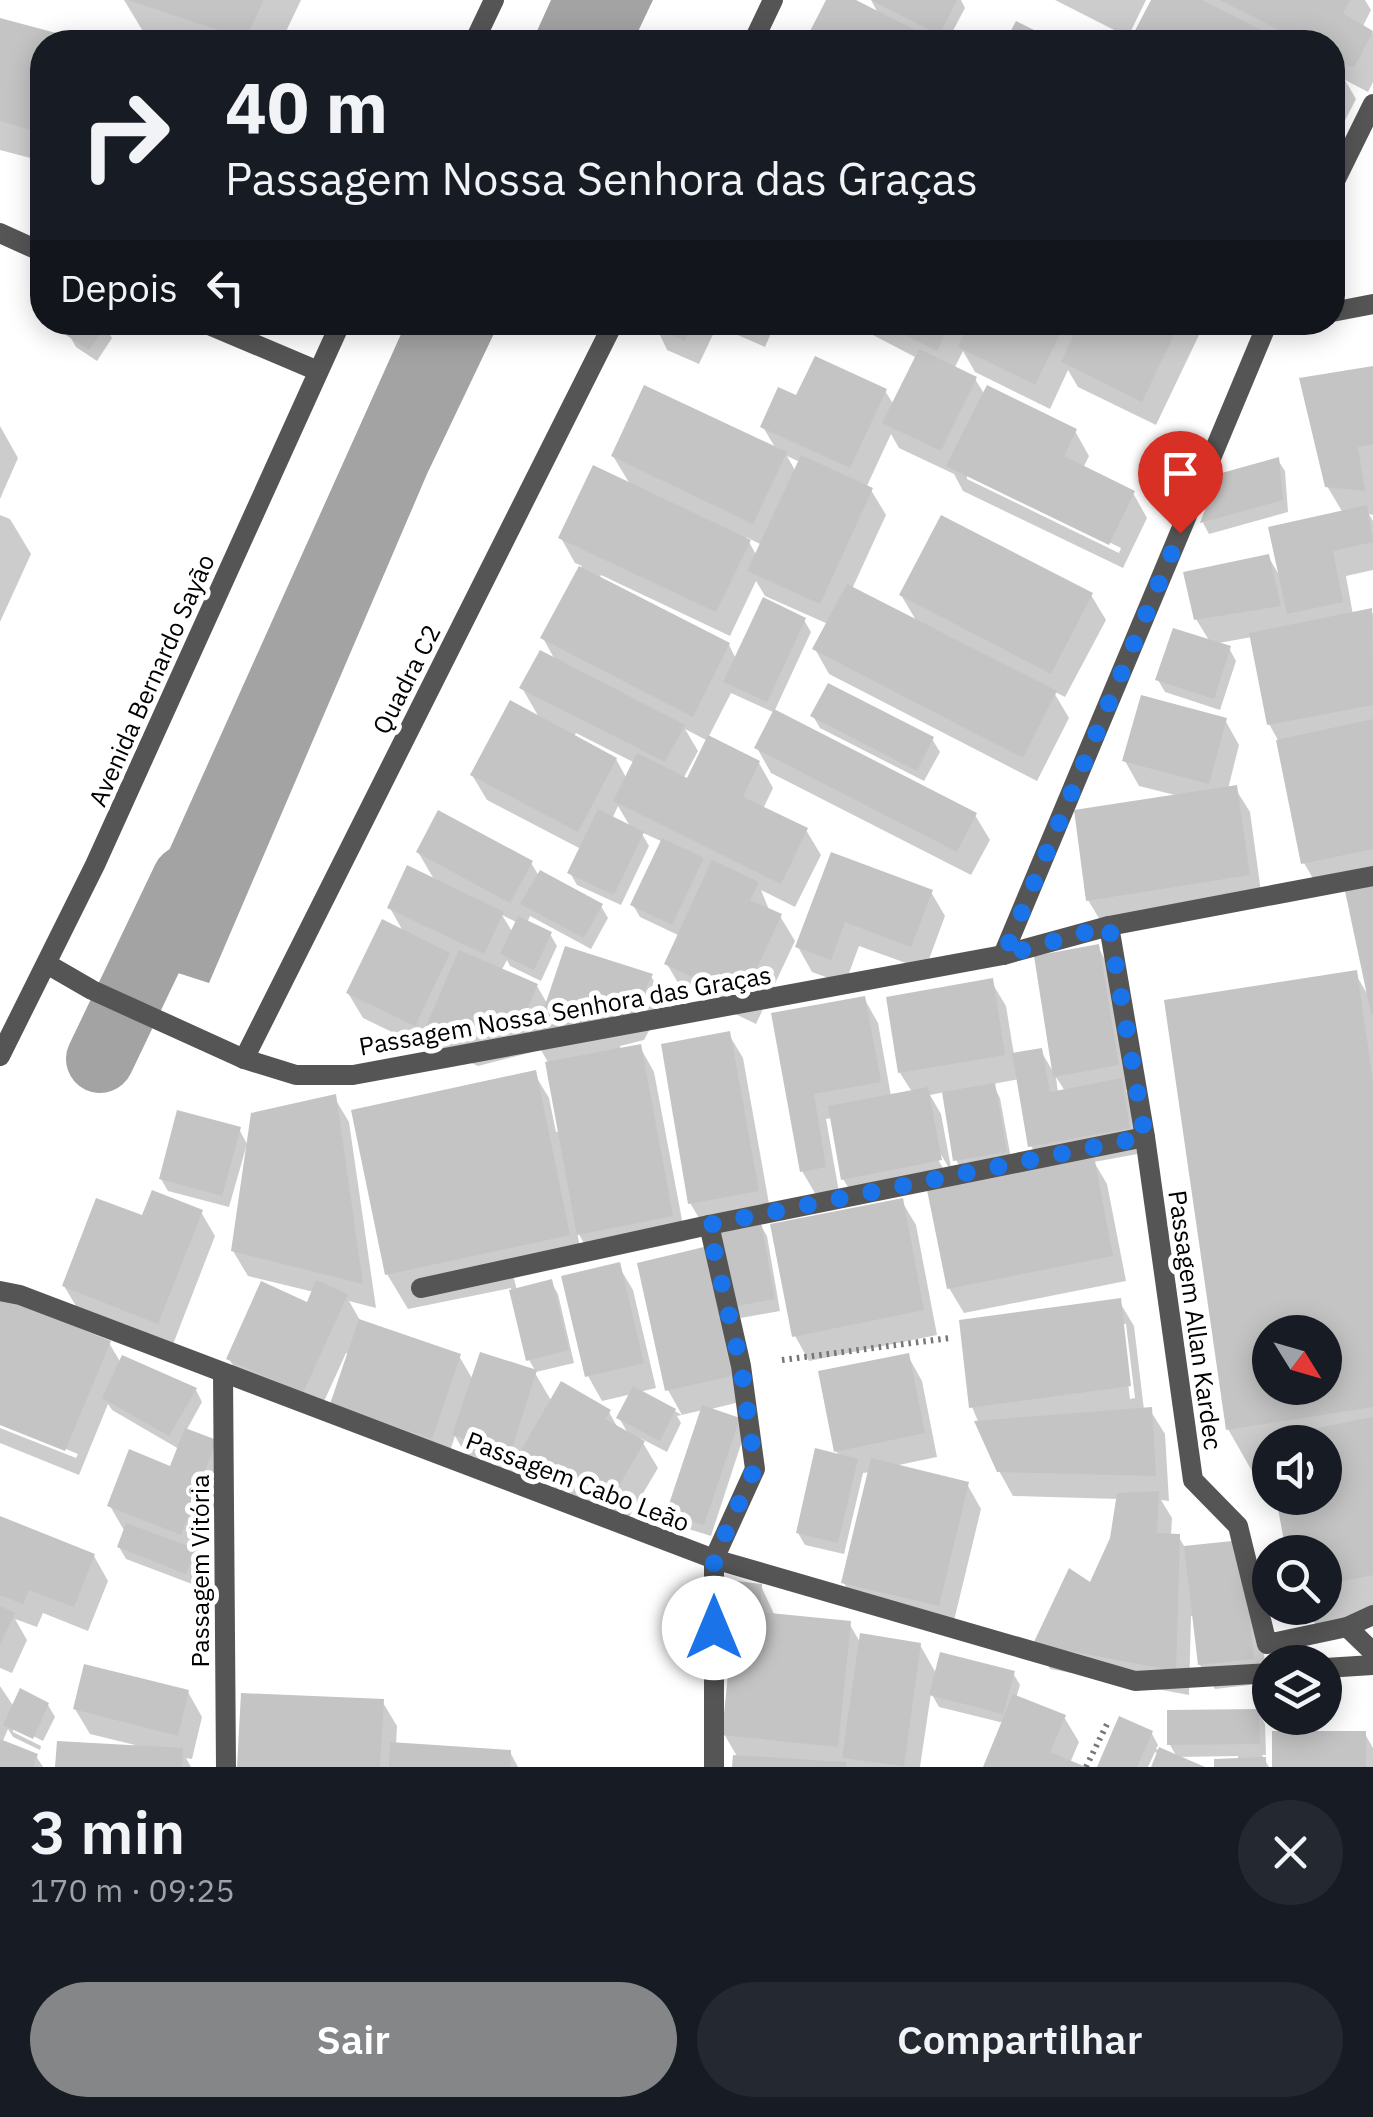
<!DOCTYPE html>
<html lang="pt">
<meta charset="utf-8">
<style>
:root{--surface:#171b24;--page:#242831;--text:#f1f3f6;--muted:#9ea1a6;--accent:#858687}
body{margin:0;font-family:"IBM Plex Sans",sans-serif;background:var(--page);color:var(--text);height:100vh;display:flex;flex-direction:column;font-size:38px;white-space:nowrap}
*{box-sizing:border-box;margin:0}
p{font-size:32px;color:var(--muted)}
.icon{flex:none;width:55px;height:55px;fill:none;stroke:currentColor;stroke-width:2;stroke-linecap:round;stroke-linejoin:round}
.map{position:relative;height:1767px;overflow:hidden}
.panel{display:flex;flex-direction:column;background:var(--surface);flex:1}
.panel>*{flex:none}
.top-card{position:absolute;left:30px;top:30px;width:1315px;height:305px;border-radius:40px;box-shadow:0 5px 25px #0003;background:#171b24;color:var(--text);overflow:hidden}
.needle{width:65px;rotate:127deg}
.fabs{position:absolute;left:1252px;top:1315px;display:grid;gap:20px}
.fabs a{display:grid;place-items:center;width:90px;height:90px;border-radius:50%;background:var(--surface);box-shadow:0 5px 25px #0003;font-size:50px}
.pin{position:absolute;display:grid;place-items:center;width:85px;height:85px;color:#fff;margin:-102px -42px;border-radius:50% 50% 50% 0;rotate:-45deg;box-shadow:0 0 10px #0007}
.pin .icon{rotate:45deg}
.me{position:absolute;width:110px;margin:-55px;rotate:0deg;stroke-linejoin:round;filter:drop-shadow(0 0 8px #0008)}
.turn{display:flex;align-items:center;gap:35px;height:210px;padding:0 30px;font-size:45px}
.turn .icon{width:130px;height:130px;stroke-width:2.5}
.turn b{display:block;font-size:70px;line-height:85px}
.then{display:flex;align-items:center;height:95px;padding:0 30px;background:#0003;gap:20px;font-size:38px}
.round{display:grid;place-items:center;flex:none;width:105px;height:105px;border-radius:52px;background:var(--page)}
.head{display:flex;align-items:center;justify-content:space-between;height:170px;padding:0 30px}
h1{font-size:60px;font-weight:600;line-height:75px}
.cta{display:flex;gap:20px;margin-top:auto;padding:20px 30px}
.cta a{flex:1;height:115px;border-radius:60px;background:var(--accent);color:#fff;font-size:40px;font-weight:600;line-height:115px;text-align:center}
.cta a+a{background:var(--page);color:var(--text)}
.map>svg:first-child{display:block}
</style>
<div class="map">
<svg width="1373" height="1767" viewBox="0 0 1373 1767">
<rect width="100%" height="100%" fill="#fff"/>
<g fill="#a3a3a3">
<polygon points="551,0 653,0 633,42 532,42"/>
<polygon points="406,323 499,323 427,474 209,983 122,955"/>
</g>
<g fill="#0003" fill-rule="evenodd">
<polygon points="124,0 301,0 281,42 172,42 144,33"/>
<polygon points="829,0 850,0 879,15 871,0 961,0 965,8 947,42 940,42 915,30 922,42 811,42 809,39"/>
<polygon points="1055,0 1146,0 1128,37"/>
<polygon points="1154,0 1365,0 1371,10 1363,26 1373,33 1373,82 1368,92 1345,80 1356,99 1332,146 1332,42 1132,42"/>
<polygon points="0,21 80,42 42,42 42,161 0,150"/>
<polygon points="654,322 776,322 765,347 717,326 699,364 667,350"/>
<path d="M 848,322 L 1192,322 L 1199,335 L 1156,425 L 1078,387 L 1068,370 L 1050,409 L 975,372 L 963,351 L 954,369 L 975,379 L 985,395 L 1075,431 L 1089,456 L 1083,468 L 1133,493 L 1147,518 L 1123,568 L 963,491 L 954,474 L 899,448 L 891,434 L 866,488 L 871,490 L 886,515 L 852,589 L 917,622 L 901,595 L 1091,595 L 1106,620 L 1065,697 L 1053,691 L 1069,718 L 1037,781 L 829,674 L 815,649 L 828,624 L 765,596 L 756,581 L 730,636 L 601,575 L 599,579 L 729,645 L 736,659 L 804,620 L 811,632 L 774,712 L 975,815 L 990,840 L 971,875 L 771,773 L 757,748 L 775,713 L 731,693 L 708,738 L 759,763 L 773,788 L 763,809 L 806,830 L 821,855 L 795,907 L 761,890 L 770,912 L 780,916 L 795,941 L 756,1024 L 681,988 L 667,964 L 680,936 L 640,917 L 633,905 L 663,842 L 641,832 L 649,846 L 621,905 L 577,885 L 570,873 L 581,849 L 487,800 L 472,775 L 540,719 L 522,688 L 556,662 L 543,638 L 582,566 L 575,563 L 561,538 L 631,486 L 613,456 L 776,449 L 763,427 L 798,398 L 885,391 L 894,405 L 917,358 ZM 787,456 L 800,462 L 796,472 ZM 967,473 L 1121,548 L 1119,553 L 967,479 ZM 746,537 L 762,545 L 757,556 ZM 685,729 L 708,741 L 688,781 L 683,779 L 698,751 ZM 576,733 L 635,763 L 627,779 L 616,759 L 574,737 ZM 618,806 L 631,828 L 612,819 Z"/>
<polygon points="105,326 112,338 97,361 76,347 69,335"/>
<polygon points="1373,368 1373,515 1369,514 1373,521 1373,570 1346,576 1353,615 1371,611 1373,614 1373,876 1318,887 1304,863 1278,740 1269,724 1252,637 1213,644 1229,648 1236,661 1220,710 1165,692 1158,680 1210,642 1196,619 1268,556 1281,578 1343,513 1327,486"/>
<polygon points="0,426 18,458 0,499"/>
<polygon points="1278,460 1285,471 1288,512 1209,534 1203,523 1220,476"/>
<polygon points="0,515 10,519 31,554 0,622"/>
<polygon points="813,716 932,739 940,752 924,781 820,728"/>
<polygon points="1225,720 1239,745 1228,789 1235,788 1250,812 1262,899 1103,925 1088,900 1179,796 1139,786 1125,761"/>
<path d="M 418,852 L 531,863 L 539,876 L 601,906 L 608,918 L 591,949 L 530,916 L 527,923 L 550,934 L 557,946 L 541,981 L 510,966 L 507,960 L 501,971 L 537,986 L 548,1005 L 651,976 L 665,1001 L 644,1040 L 620,1046 L 621,1051 L 640,1047 L 654,1072 L 686,1241 L 593,1259 L 577,1231 L 582,1260 L 513,1275 L 517,1290 L 551,1282 L 558,1294 L 574,1363 L 536,1372 L 529,1360 L 511,1288 L 408,1309 L 387,1274 L 534,1073 L 549,1098 L 556,1132 L 560,1131 L 549,1064 L 537,1043 L 533,1052 L 478,1066 L 443,1050 L 435,1037 L 429,1050 L 363,1018 L 348,993 L 404,933 L 390,908 L 435,881 ZM 502,915 L 518,923 L 513,933 Z"/>
<polygon points="832,855 931,892 945,916 925,970 859,946 845,984 812,972 798,947"/>
<path d="M 1373,888 L 1373,1614 L 1316,1625 L 1306,1608 L 1325,1608 L 1325,1552 L 1289,1552 L 1279,1498 L 1325,1498 L 1325,1442 L 1270,1442 L 1270,1470 L 1253,1473 L 1228,1429 L 1355,973 L 1369,997 ZM 1270,1332 L 1325,1332 L 1325,1388 L 1270,1388 Z"/>
<path d="M 1098,947 L 1112,972 L 1131,1089 L 1126,1090 L 1135,1106 L 1143,1153 L 1094,1162 L 1107,1184 L 1126,1281 L 964,1313 L 949,1288 L 930,1190 L 858,1203 L 843,1179 L 832,1118 L 826,1119 L 839,1192 L 816,1195 L 802,1171 L 774,1015 L 864,998 L 878,1023 L 891,1096 L 912,1092 L 900,1073 L 991,981 L 1006,1006 L 1014,1055 L 1041,1051 L 1055,1075 ZM 1056,1077 L 1065,1091 L 1058,1093 ZM 1019,1079 L 1031,1146 L 1044,1169 L 954,1187 L 933,1151 L 937,1148 L 952,1173 L 941,1114 L 930,1095 L 945,1092 L 956,1160 L 963,1172 L 1012,1164 L 1000,1098 L 993,1084 Z"/>
<polygon points="728,1033 743,1058 771,1215 705,1228 690,1203"/>
<path d="M 334,1097 L 349,1122 L 376,1308 L 349,1301 L 361,1322 L 459,1356 L 473,1380 L 535,1373 L 552,1402 L 609,1412 L 619,1430 L 629,1435 L 619,1418 L 632,1394 L 602,1401 L 588,1376 L 564,1278 L 618,1265 L 633,1290 L 656,1388 L 639,1392 L 682,1415 L 668,1390 L 703,1250 L 717,1275 L 744,1401 L 707,1410 L 738,1420 L 745,1432 L 711,1536 L 676,1525 L 669,1513 L 703,1410 L 677,1416 L 681,1423 L 667,1452 L 640,1438 L 658,1468 L 623,1527 L 537,1477 L 529,1463 L 524,1477 L 469,1460 L 455,1436 L 446,1463 L 347,1429 L 349,1355 L 346,1353 L 317,1417 L 244,1384 L 229,1359 L 308,1305 L 314,1292 L 248,1276 L 233,1251 ZM 471,1439 L 523,1455 L 522,1460 L 471,1444 Z"/>
<polygon points="239,1129 247,1144 229,1207 168,1191 161,1179"/>
<polygon points="901,1200 916,1225 937,1335 809,1361 795,1336"/>
<polygon points="201,1212 215,1236 172,1347 79,1311 64,1286"/>
<polygon points="760,1224 767,1236 780,1311 741,1318 734,1306"/>
<path d="M 1119,1301 L 1134,1326 L 1144,1410 L 1150,1410 L 1165,1434 L 1169,1501 L 1161,1500 L 1172,1518 L 1171,1536 L 1178,1536 L 1186,1549 L 1255,1567 L 1267,1683 L 1215,1689 L 1200,1665 L 1195,1616 L 1191,1616 L 1189,1695 L 1050,1669 L 1036,1644 L 1091,1585 L 1112,1539 L 1118,1499 L 1013,1496 L 999,1471 L 972,1407 ZM 1121,1324 L 1126,1324 L 1135,1398 L 1130,1399 Z"/>
<polygon points="109,1343 121,1363 196,1390 202,1402 186,1431 216,1442 230,1467 197,1555 201,1563 192,1584 126,1559 119,1547 125,1532 110,1506 172,1469 179,1449 112,1410 108,1404 79,1475 0,1443 0,1428 76,1458 78,1454 0,1422"/>
<polygon points="908,1356 922,1381 937,1457 894,1466 967,1484 981,1509 952,1629 858,1608 844,1583 870,1472 863,1473 844,1554 805,1545 798,1533 840,1457 836,1451"/>
<polygon points="0,1519 94,1556 108,1581 88,1631 43,1613 37,1627 15,1619 27,1640 12,1673 0,1668"/>
<polygon points="761,1586 775,1616 849,1623 861,1644 920,1645 937,1675 1013,1673 1020,1685 1016,1698 1064,1717 1079,1742 1070,1763 1080,1767 986,1767 1004,1723 939,1707 931,1693 920,1767 735,1767 738,1758 724,1734"/>
<polygon points="0,1686 14,1707 48,1705 55,1717 43,1741 13,1726 13,1732 41,1746 40,1750 13,1737 8,1729 2,1743 36,1756 43,1767 0,1767"/>
<polygon points="188,1692 202,1717 192,1759 186,1758 191,1767 58,1767 134,1748 135,1745 90,1734 75,1709"/>
<polygon points="382,1701 397,1726 396,1745 510,1752 518,1767 240,1767"/>
<polygon points="1258,1712 1265,1724 1266,1755 1262,1755 1269,1767 1216,1767 1238,1761 1238,1756 1177,1757 1170,1745"/>
<polygon points="1151,1732 1158,1745 1156,1749 1199,1767 1154,1767 1159,1754 1155,1752 1148,1767 1099,1767"/>
<polygon points="1365,1734 1373,1748 1373,1767 1275,1767"/>
</g>
<g fill="none" stroke-linecap="round" stroke-linejoin="round">
<polyline stroke="#a3a3a3" stroke-width="68" points="100,1059 186,879"/>
</g>
<g fill="#c4c4c4" fill-rule="evenodd">
<polygon points="128,0 264,0 245,39"/>
<polygon points="826,0 856,0 919,32 914,42 813,42 806,39"/>
<polygon points="871,0 957,0 939,35"/>
<polygon points="1151,0 1202,0 1285,42 1129,42"/>
<polygon points="1219,0 1350,0 1343,13 1373,31 1354,68 1332,57 1332,42 1303,42"/>
<polygon points="0,18 86,41 42,42 42,133 0,121"/>
<polygon points="1016,21 1058,42 1005,42"/>
<polygon points="75,322 105,322 107,324 89,350 66,335"/>
<polygon points="651,322 694,322 685,341 650,325"/>
<polygon points="879,322 951,322 937,351"/>
<polygon points="970,322 1066,322 1035,385 958,347"/>
<polygon points="1080,322 1180,322 1142,402 1061,362"/>
<polygon points="919,349 977,377 941,451 882,423"/>
<polygon points="815,356 887,389 850,468 760,427 778,387 796,395"/>
<polygon points="1373,366 1373,444 1358,447 1365,491 1325,487 1299,378"/>
<polygon points="644,385 787,452 753,524 611,456"/>
<polygon points="987,385 1077,429 1064,456 1135,491 1109,545 946,466"/>
<polygon points="801,455 873,488 820,604 747,571"/>
<polygon points="1279,457 1283,500 1200,523 1218,474"/>
<polygon points="593,465 751,540 716,612 558,538"/>
<polygon points="1367,505 1373,542 1333,551 1343,602 1287,614 1268,527"/>
<polygon points="941,515 1093,593 1051,674 899,595"/>
<polygon points="1269,554 1281,606 1194,620 1183,572"/>
<polygon points="579,566 730,643 693,717 540,638"/>
<polygon points="847,584 1057,691 1023,758 812,649"/>
<polygon points="763,597 806,618 767,702 723,682"/>
<polygon points="1372,608 1373,705 1267,725 1249,633"/>
<polygon points="1173,628 1231,646 1214,699 1155,680"/>
<polygon points="540,650 685,725 665,762 519,688"/>
<polygon points="828,683 934,737 917,771 810,716"/>
<polygon points="1141,695 1227,718 1209,784 1122,761"/>
<polygon points="510,700 617,758 578,832 470,775"/>
<polygon points="774,709 977,813 957,852 754,748"/>
<polygon points="1373,719 1373,849 1301,864 1276,740"/>
<polygon points="708,735 760,761 743,797 808,828 781,884 613,801 637,753 687,778"/>
<polygon points="1237,785 1250,875 1086,901 1074,810"/>
<polygon points="598,809 644,832 614,895 567,873"/>
<polygon points="438,810 533,861 510,903 416,852"/>
<polygon points="662,838 704,858 672,925 630,905"/>
<polygon points="831,852 933,890 911,947 845,922 831,960 795,947"/>
<polygon points="712,860 759,882 750,900 782,914 742,1000 664,964"/>
<polygon points="407,865 504,912 484,954 387,908"/>
<polygon points="540,870 603,904 584,938 520,904"/>
<polygon points="1373,885 1373,1014 1371,1014 1345,891"/>
<polygon points="518,916 552,932 534,970 500,954"/>
<polygon points="382,919 450,953 415,1026 346,993"/>
<polygon points="1099,944 1119,1065 1053,1077 1034,956"/>
<polygon points="565,946 653,974 631,1016 533,1041"/>
<polygon points="459,950 538,984 519,1028 462,1042 426,1026"/>
<path d="M 1357,970 L 1373,1082 L 1373,1407 L 1226,1430 L 1164,1000 ZM 1270,1332 L 1325,1332 L 1325,1388 L 1270,1388 Z"/>
<polygon points="993,978 1005,1055 898,1073 886,997"/>
<polygon points="865,996 881,1082 814,1094 826,1167 800,1172 771,1013"/>
<polygon points="730,1031 759,1191 688,1204 661,1044"/>
<polygon points="641,1044 673,1216 577,1235 545,1062"/>
<polygon points="1042,1048 1050,1092 1122,1078 1130,1128 1028,1147 1012,1053"/>
<polygon points="536,1070 570,1235 385,1275 351,1110"/>
<polygon points="995,1083 1007,1152 953,1161 942,1092"/>
<polygon points="928,1087 942,1160 841,1180 828,1106"/>
<polygon points="336,1094 363,1284 231,1251 251,1113"/>
<polygon points="177,1110 241,1127 222,1196 159,1179"/>
<polygon points="1094,1156 1113,1256 947,1289 927,1190"/>
<polygon points="152,1190 203,1210 158,1324 62,1286 96,1198 142,1215"/>
<polygon points="903,1198 924,1310 792,1337 770,1224"/>
<polygon points="761,1221 775,1299 731,1307 718,1230"/>
<polygon points="704,1247 732,1376 665,1391 637,1263"/>
<polygon points="620,1262 644,1363 585,1377 561,1276"/>
<polygon points="552,1279 569,1350 526,1361 509,1290"/>
<polygon points="316,1280 348,1294 303,1393 226,1359 261,1281 307,1302"/>
<polygon points="0,1296 111,1341 65,1451 0,1425"/>
<polygon points="1121,1298 1131,1386 969,1408 959,1320"/>
<polygon points="359,1319 461,1354 432,1439 330,1404"/>
<polygon points="480,1352 537,1370 510,1454 452,1435"/>
<polygon points="909,1353 925,1433 834,1452 818,1371"/>
<polygon points="122,1355 197,1388 169,1436 102,1398"/>
<polygon points="561,1381 611,1410 605,1419 645,1441 609,1503 520,1452"/>
<polygon points="633,1386 676,1409 660,1441 616,1418"/>
<polygon points="702,1405 740,1418 704,1525 666,1513"/>
<polygon points="1152,1407 1156,1476 997,1472 974,1421"/>
<polygon points="1373,1417 1373,1575 1325,1585 1325,1552 1286,1552 1276,1498 1325,1498 1325,1442 1270,1442 1268,1453 1265,1438"/>
<polygon points="185,1428 217,1440 181,1535 107,1506 129,1449 170,1466"/>
<polygon points="815,1448 858,1459 838,1543 796,1533"/>
<polygon points="871,1458 969,1482 939,1606 841,1583"/>
<polygon points="1159,1491 1157,1533 1180,1534 1176,1671 1033,1644 1069,1568 1090,1582 1110,1538 1117,1493"/>
<polygon points="0,1516 95,1554 74,1607 29,1590 23,1604 0,1595"/>
<polygon points="126,1523 196,1549 186,1574 117,1547"/>
<polygon points="1242,1540 1254,1659 1198,1665 1184,1546"/>
<polygon points="737,1581 762,1584 760,1612 851,1621 838,1747 722,1735"/>
<polygon points="0,1606 15,1613 0,1645"/>
<polygon points="860,1633 921,1643 904,1766 842,1758"/>
<polygon points="940,1652 1015,1671 1003,1714 929,1695"/>
<polygon points="84,1664 189,1690 178,1736 73,1709"/>
<polygon points="20,1688 49,1703 33,1739 3,1725"/>
<polygon points="241,1693 384,1699 380,1767 237,1767"/>
<polygon points="1013,1694 1066,1715 1050,1752 1086,1767 983,1767"/>
<polygon points="1259,1709 1260,1744 1167,1745 1167,1710"/>
<polygon points="1119,1716 1153,1731 1137,1767 1097,1767"/>
<rect x="1272" y="1731" width="94" height="36"/>
<polygon points="0,1739 38,1754 33,1767 0,1767"/>
<polygon points="57,1741 183,1748 182,1767 55,1767"/>
<polygon points="390,1742 511,1750 510,1767 389,1767"/>
<polygon points="1159,1747 1205,1767 1151,1767"/>
<polygon points="733,1755 846,1762 846,1767 732,1767"/>
<polygon points="1266,1757 1266,1767 1214,1767 1214,1759"/>
</g>
<g fill="none" stroke-linecap="round" stroke-linejoin="round">
<g stroke="#777" stroke-width="6" stroke-dasharray="2.5 5" stroke-linecap="butt">
<polyline points="782,1360 950,1338"/>
<polyline points="1086,1767 1109,1720"/>
</g>
<g stroke="#555" stroke-width="20">
<polyline points="0,233 42,252"/>
<polyline points="202,322 318,371"/>
</g>
<g stroke="#555" stroke-width="20">
<polyline points="753,42 773,0"/>
<polyline points="1332,187 1373,104"/>
<polyline points="1332,312 1373,304"/>
<polyline points="1109,926 1145,1137 1193,1480 1238,1526 1267,1644 1347,1627 1373,1615"/>
<polyline points="1003,955 1268,322"/>
<polyline points="47,964 92,990 244,1059 296,1075 353,1075 1003,955 1109,926 1373,876"/>
<polyline points="244,1059 614,322"/>
<polyline points="709,1225 741,1366 755,1469 714,1559 714,1767"/>
<polyline points="421,1288 709,1225 1145,1137"/>
<polyline points="0,1291 20,1295 714,1559 1135,1681 1270,1673"/>
<polyline points="223,1374 226,1767"/>
<polyline points="1347,1627 1373,1652"/>
<polyline points="1325,1668 1373,1665"/>
</g>
<g stroke="#555" stroke-width="20">
<polyline points="474,42 494,0"/>
<polyline points="0,1056 95,865 341,322"/>
</g>
</g>
<g fill="none" stroke-linecap="round" stroke-linejoin="round">
<polyline stroke="#1a73e8" stroke-width="18" stroke-dasharray="0 32.4" points="714,1628 714,1559 755,1468 741,1366 708,1225 1145,1137 1109,926 1004,955 1180,533"/>
</g>
<g text-anchor="middle" dominant-baseline="central" stroke-width="10" stroke-linejoin="round" paint-order="stroke">
<g font-size="25" fill="#000" stroke="#fff">
<text transform="translate(406 679) rotate(-63)">Quadra C2</text>
<text transform="translate(151 680) rotate(-66)">Avenida Bernardo Sayão</text>
<text transform="translate(565 1010) rotate(-10)">Passagem Nossa Senhora das Graças</text>
<text transform="translate(1196 1320) rotate(82)">Passagem Allan Kardec</text>
<text transform="translate(578 1481) rotate(21)">Passagem Cabo Leão</text>
<text transform="translate(199 1571) rotate(-90)">Passagem Vitória</text>
</g>
</g>
</svg>
<div class="fabs">
<a><svg class="needle" viewBox="-14 -14 28 28"><path d="M0-13l5 13h-10z" fill="#e53935"/><path d="M0 13l5-13h-10z" fill="#9ea1a6"/></svg></a>
<a><svg class="icon" aria-label="sound" viewBox="0 0 24 24"><path d="M4 9h4l5-4v14l-5-4H4zM17 9q2 3 0 6"/></svg></a>
<a><svg class="icon" aria-label="search" viewBox="0 0 24 24"><circle cx="10" cy="10" r="6"/><path d="M15 15l6 6"/></svg></a>
<a><svg class="icon" aria-label="layers" viewBox="0 0 24 24"><path d="M12 4l9 5-9 5-9-5zM3 14l9 5 9-5"/></svg></a>
</div>
<div class="pin" style="left:1180px;top:533px;background:#d93025"><svg class="icon" aria-label="arrive" viewBox="0 0 24 24"><path d="M6 21V4h12l-3 4 3 4H6"/></svg></div>
<svg class="me" style="left:714px;top:1628px" viewBox="-20 -20 40 40"><circle r="19" fill="#fff"/><path d="M0-13L10 11 0 6-10 11z" fill="#1a73e8"/></svg>
<div class="top-card">
<div class="turn"><svg class="icon" aria-label="right" viewBox="0 0 24 24"><path d="M7 20v-9h11M14 6l5 5-5 5"/></svg><div><b>40 m</b>Passagem Nossa Senhora das Graças</div></div>
<div class="then">Depois<svg class="icon" aria-label="left" viewBox="0 0 24 24"><path d="M17 20v-9H6M10 6l-5 5 5 5"/></svg></div>
</div>
</div>
<section class="panel">
<div class="head"><div><h1>3 min</h1><p>170 m · 09:25</p></div><a class="round"><svg class="icon" aria-label="close" viewBox="0 0 24 24"><path d="M6 6l12 12M18 6L6 18"/></svg></a></div>
<div class="cta"><a>Sair</a><a>Compartilhar</a></div>
</section>
